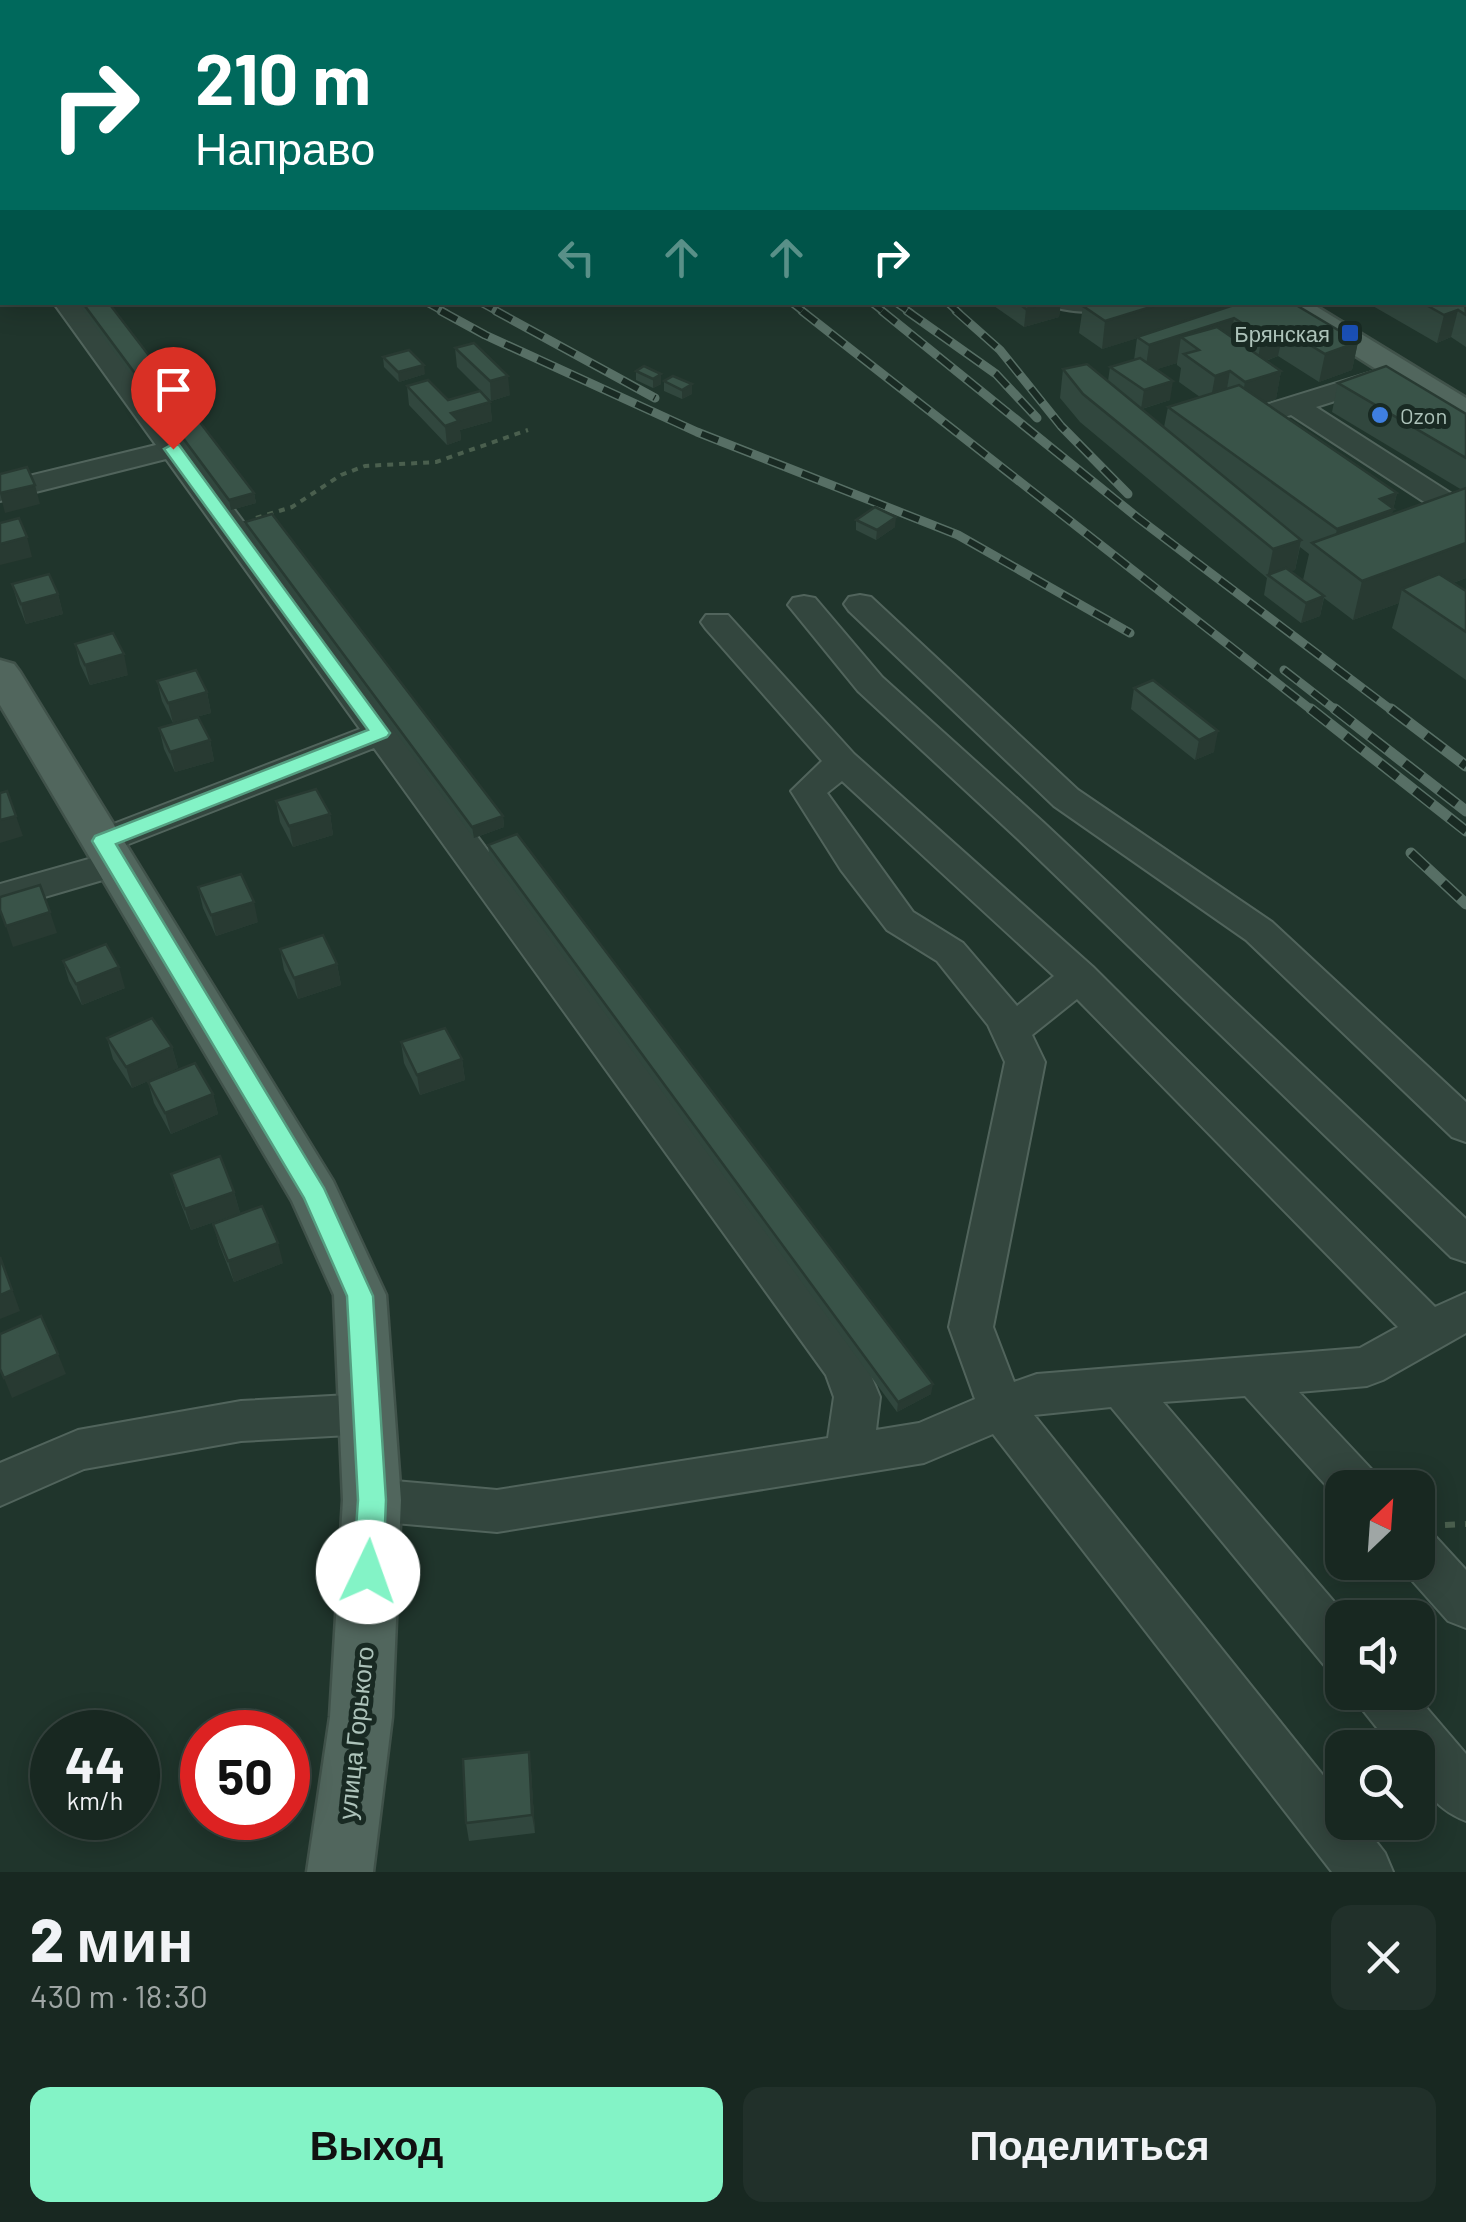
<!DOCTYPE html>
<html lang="ru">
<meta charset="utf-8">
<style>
:root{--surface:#182821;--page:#21302a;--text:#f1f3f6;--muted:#9fa6a5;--line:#36443f;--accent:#83f3c6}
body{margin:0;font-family:Barlow,sans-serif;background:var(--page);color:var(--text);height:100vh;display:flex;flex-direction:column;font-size:38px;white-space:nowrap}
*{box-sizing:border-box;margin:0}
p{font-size:32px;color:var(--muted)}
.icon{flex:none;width:55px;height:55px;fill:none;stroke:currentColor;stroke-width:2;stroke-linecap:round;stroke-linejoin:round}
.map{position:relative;height:1872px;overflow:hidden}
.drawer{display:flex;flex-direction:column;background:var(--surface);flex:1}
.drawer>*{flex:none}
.banner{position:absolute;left:0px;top:0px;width:1468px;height:305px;box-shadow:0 5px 25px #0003,0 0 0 2px var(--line);background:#00695c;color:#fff;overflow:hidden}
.needle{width:65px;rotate:25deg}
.fabs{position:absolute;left:1325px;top:1470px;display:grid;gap:20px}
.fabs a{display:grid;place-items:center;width:110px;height:110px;border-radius:20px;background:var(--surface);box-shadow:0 5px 25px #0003,0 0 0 2px var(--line);font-size:50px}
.speed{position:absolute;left:30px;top:1710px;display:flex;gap:20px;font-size:50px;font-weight:700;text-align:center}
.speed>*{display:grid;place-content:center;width:130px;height:130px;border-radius:50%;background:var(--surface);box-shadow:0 5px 25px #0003,0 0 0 2px var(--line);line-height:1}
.speed small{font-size:25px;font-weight:400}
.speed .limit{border:15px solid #d22;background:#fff;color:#111}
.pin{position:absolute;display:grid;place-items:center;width:85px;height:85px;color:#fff;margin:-102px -42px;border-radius:50% 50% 50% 0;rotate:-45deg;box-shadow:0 0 10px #0007}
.pin .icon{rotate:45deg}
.me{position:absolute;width:110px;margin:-55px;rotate:3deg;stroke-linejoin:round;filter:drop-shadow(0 0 8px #0008)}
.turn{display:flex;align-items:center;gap:35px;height:210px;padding:0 30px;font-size:45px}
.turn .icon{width:130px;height:130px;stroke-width:2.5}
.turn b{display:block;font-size:70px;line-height:85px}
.lanes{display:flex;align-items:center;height:95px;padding:0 30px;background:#0003;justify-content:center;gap:50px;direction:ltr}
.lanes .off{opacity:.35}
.round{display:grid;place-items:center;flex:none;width:105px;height:105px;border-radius:20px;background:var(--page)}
.head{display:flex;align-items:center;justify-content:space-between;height:170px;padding:0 30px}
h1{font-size:60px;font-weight:800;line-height:75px}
.action{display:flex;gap:20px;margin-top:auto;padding:20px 30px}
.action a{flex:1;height:115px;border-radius:20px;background:var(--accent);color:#111;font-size:40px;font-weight:800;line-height:115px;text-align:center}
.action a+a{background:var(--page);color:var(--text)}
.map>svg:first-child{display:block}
</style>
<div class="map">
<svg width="1466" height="1872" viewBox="0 0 1466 1872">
<rect width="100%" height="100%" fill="#20352c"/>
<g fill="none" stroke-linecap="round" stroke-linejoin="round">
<g stroke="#51645c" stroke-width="4">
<g id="minor">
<polygon points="920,0 944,0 945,2 922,2"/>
<polygon points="1003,0 1026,0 1027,2 1005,2"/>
<polygon points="1150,0 1182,0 1183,2 1152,2"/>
<polygon points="1241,0 1266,0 1267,2 1243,2"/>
<polygon points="1305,0 1328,0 1328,1 1304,2"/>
<polygon points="1429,0 1454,0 1455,2 1431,2"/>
<polygon points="2,102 2,116 0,117 0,103"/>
<rect x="0" y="207" width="2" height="18"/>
<path d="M 53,302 L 80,302 L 862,1354 L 880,1397 L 876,1430 L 919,1423 L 975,1399 L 949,1327 L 1005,1062 L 988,1025 L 937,961 L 887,930 L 841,870 L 791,791 L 822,761 L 706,629 L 701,622 L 706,615 L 728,615 L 854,754 L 1093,967 L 1435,1307 L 1466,1293 L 1466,1333 L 1383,1380 L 1367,1386 L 1299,1392 L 1375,1473 L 1382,1488 L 1342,1488 L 1342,1503 L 1245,1396 L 1163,1402 L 1348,1618 L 1342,1618 L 1342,1672 L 1324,1665 L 1111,1407 L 1034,1415 L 1342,1799 L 1342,1822 L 1361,1822 L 1385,1853 L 1393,1872 L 1332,1872 L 993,1434 L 924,1463 L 497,1532 L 372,1521 L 355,1515 L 348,1500 L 355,1485 L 372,1479 L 497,1490 L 828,1438 L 834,1397 L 826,1375 L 374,748 L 116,849 L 103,853 L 90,849 L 85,841 L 90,833 L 360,729 L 166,459 L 0,501 L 0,483 L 156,445 ZM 842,781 L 1054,976 L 1017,1006 L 963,943 L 913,912 L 827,793 ZM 1077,999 L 1398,1327 L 1360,1348 L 1037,1374 L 1014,1382 L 993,1327 L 1045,1062 L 1032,1035 Z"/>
<path d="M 1155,302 C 1142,314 1062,316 1050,304 Z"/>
<polygon points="1382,369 1392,371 1396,377 1392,383 1316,407 1466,503 1466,525 1455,522 1291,415 1247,428 1219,422 1215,416 1219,410 1246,411"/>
<polygon points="860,595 871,597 1078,790 1272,922 1466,1102 1466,1142 1452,1137 1246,940 1054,806 849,611 844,604 849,597"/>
<polygon points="804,596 815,598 882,677 1044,823 1466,1219 1466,1262 1451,1257 1018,839 858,691 788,605 793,598"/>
<polygon points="117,851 130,854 135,863 130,872 0,910 0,884"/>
<polygon points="367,1394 383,1400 390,1414 383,1428 367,1434 241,1441 84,1469 0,1506 0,1463 78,1430 241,1401"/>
<polygon points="1418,1530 1435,1536 1466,1570 1466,1628 1448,1621 1401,1568 1398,1562 1418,1562"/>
<path d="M 1355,1692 L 1413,1692 L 1466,1754 L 1466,1821 C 1431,1807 1418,1784 1418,1748 L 1393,1748 L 1362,1709 Z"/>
</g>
</g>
<g stroke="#40524a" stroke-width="5">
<g id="major">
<polygon points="780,0 807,0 808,2 781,2"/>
<polygon points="1271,302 1309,302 1466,398 1466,422 1454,419"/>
<polygon points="0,660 14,664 20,672 333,1181 386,1295 401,1500 392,1717 373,1872 307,1872 330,1717 343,1500 334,1295 292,1201 0,705"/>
</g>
</g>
<polyline stroke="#4a5f4e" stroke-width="4" stroke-dasharray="6 6" stroke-linecap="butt" points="256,518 292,507 341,475 365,466 436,462 528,430"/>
<polyline stroke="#4a5f4e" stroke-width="6" stroke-dasharray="10 10" stroke-linecap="butt" points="1445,1525 1466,1524"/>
<use href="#minor" fill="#33463e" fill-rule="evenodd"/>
<use href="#major" fill="#51665d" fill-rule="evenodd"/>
<g stroke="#576f65" stroke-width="8">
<g id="rail-far2">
<polyline points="426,302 446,313"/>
<polyline points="480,302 500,313"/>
<polyline points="791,302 805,313"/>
<polyline points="871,302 885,313"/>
<polyline points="895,302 911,313"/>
<polyline points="947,302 959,313"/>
</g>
</g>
<g stroke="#576f65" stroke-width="9">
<g id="rail-far1">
<polyline points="441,311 485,335 697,432 958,535 1130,633"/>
<polyline points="496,311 655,398"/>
<polyline points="802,311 1314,712"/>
<polyline points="882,311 1138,518 1394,712"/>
<polyline points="907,311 996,374 1037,418"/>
<polyline points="956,311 1000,350 1061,426 1128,494"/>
<polyline points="1284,670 1338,712"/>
</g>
</g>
<g stroke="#576f65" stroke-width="11">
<g id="rail">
<polyline points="1311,709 1466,831"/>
<polyline points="1335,709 1466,811"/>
<polyline points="1391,709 1466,766"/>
<polyline points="1411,853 1466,904"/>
</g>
</g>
<use href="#rail-far2" stroke="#192a23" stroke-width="5" stroke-dasharray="14" stroke-linecap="butt"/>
<use href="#rail-far1" stroke="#192a23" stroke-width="6" stroke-dasharray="18" stroke-linecap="butt"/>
<use href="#rail" stroke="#192a23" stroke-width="8" stroke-dasharray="22" stroke-linecap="butt"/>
</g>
<g fill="#31473e" fill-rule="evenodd">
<polygon points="869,0 918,0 912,2 874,2"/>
<polygon points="954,0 997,0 997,2 958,2"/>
<polygon points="1024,0 1088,0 1078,2 1029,2"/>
<polygon points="77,302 108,302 254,493 256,503 231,510"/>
<polygon points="995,302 1061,302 1059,317 1024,327 994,306"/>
<path d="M 1291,302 L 1358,342 L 1352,370 L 1319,382 L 1278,356 L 1266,361 L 1281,371 L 1276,399 L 1265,403 L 1397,493 L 1392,514 L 1462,490 L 1332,412 L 1338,383 L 1466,414 L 1466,578 L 1453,583 L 1466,591 L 1466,680 L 1392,628 L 1399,603 L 1353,620 L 1324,598 L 1320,616 L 1301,623 L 1264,595 L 1267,578 L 1080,422 L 1060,398 L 1063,369 L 1108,381 L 1110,367 L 1134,360 L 1137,338 L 1102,349 L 1079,333 L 1083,306 ZM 1177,363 L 1177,365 L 1181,368 L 1179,382 L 1200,397 L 1168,407 L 1164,427 L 1142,409 L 1170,400 L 1157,369 ZM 1300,547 L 1309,554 L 1303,580 L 1290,571 L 1295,570 Z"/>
<polygon points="1366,302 1466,302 1466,347 1451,337 1437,343"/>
<polygon points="455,348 510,395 491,401 457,367"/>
<polygon points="383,357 425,374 399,382 384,367"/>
<polygon points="636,371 661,374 661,384 653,388 636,380"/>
<polygon points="664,381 692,384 692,394 682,399 664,391"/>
<polygon points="407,386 448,400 490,402 492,421 460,430 461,440 447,445 409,405"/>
<polygon points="856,520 895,527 876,540 856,530"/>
<polygon points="245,522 503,816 504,827 474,838 247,532"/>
<polygon points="12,584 58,594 63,614 26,624 18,604"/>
<polygon points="75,644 128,675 90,685 80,664"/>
<polygon points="157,681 207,692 211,713 173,723 162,701"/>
<polygon points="1134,688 1214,752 1195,760 1131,709"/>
<polygon points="159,728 210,740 214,761 175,772 164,749"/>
<polygon points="276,801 330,814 333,835 293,847 280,822"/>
<polygon points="488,845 931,1394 897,1412 489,855"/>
<polygon points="198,887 258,922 216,936 203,908"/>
<polygon points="280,949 337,964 341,985 298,999 284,970"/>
<polygon points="63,961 125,988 82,1005 69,981"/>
<polygon points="107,1038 172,1047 178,1068 132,1088 113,1059"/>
<polygon points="401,1042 462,1059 465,1080 420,1095 404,1063"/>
<polygon points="148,1082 213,1094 218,1114 171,1134 154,1103"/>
<polygon points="171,1174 234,1192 240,1213 191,1230 177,1194"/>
<polygon points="213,1224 283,1263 234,1282 219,1244"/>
<polygon points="529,1752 531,1770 535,1833 469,1841 466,1823"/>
</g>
<g fill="#283a32">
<polygon points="624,0 650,0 639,2 624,2"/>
<polygon points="886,0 918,0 912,2 886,2"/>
<rect x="972" y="0" width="25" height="2"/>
<polygon points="1047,0 1088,0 1078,2 1047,2"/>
<polygon points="1465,190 1466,190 1465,223"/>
<polygon points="1047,302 1061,302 1059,317 1024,327 1026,309"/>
<polygon points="1167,302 1242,302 1242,306 1102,349 1105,321"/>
<polygon points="1458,310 1451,337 1437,343 1444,315"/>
<polygon points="1234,318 1229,346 1199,350 1181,337 1177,363 1145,373 1149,345"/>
<polygon points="1284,329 1278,356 1257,364 1262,336"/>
<polygon points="1358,342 1352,370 1319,382 1325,354"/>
<polygon points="424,365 425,374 399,382 398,372"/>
<polygon points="1230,371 1225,400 1210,404 1215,376"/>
<polygon points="1281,371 1276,399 1240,411 1245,382"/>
<polygon points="661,374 661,384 653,388 653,379"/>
<polygon points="508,376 510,395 491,401 490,381"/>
<polygon points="1173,381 1170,400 1141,409 1144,390"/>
<polygon points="692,384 692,394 682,399 682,390"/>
<polygon points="490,402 492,421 460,430 461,440 447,445 445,426 451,413"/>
<polygon points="35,485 40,504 5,513 0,493"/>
<polygon points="254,493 256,503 231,510 229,500"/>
<polygon points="1397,493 1384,547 1331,557 1337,529 1380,499"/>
<polygon points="896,517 895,527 876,540 877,530"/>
<polygon points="27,537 32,557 0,565 0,544"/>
<polygon points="1301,540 1295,570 1271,577 1268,575 1267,579 1273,549"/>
<polygon points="1466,543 1466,578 1414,597 1402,589 1399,603 1353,620 1362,581"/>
<polygon points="58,594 63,614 26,624 21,604"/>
<polygon points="1324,596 1320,616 1301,623 1306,603"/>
<polygon points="124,654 128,675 90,685 85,665"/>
<polygon points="207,692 211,713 173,723 168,703"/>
<polygon points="1218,731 1214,752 1195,760 1199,740"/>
<polygon points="210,740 214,761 175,772 170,752"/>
<polygon points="330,814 333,835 293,847 289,826"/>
<polygon points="16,816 23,836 0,843 0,820"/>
<polygon points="503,816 504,827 474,838 472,827"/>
<polygon points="254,902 258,922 216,936 211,915"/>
<polygon points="50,912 57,933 13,947 6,926"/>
<polygon points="337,964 341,985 298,999 294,978"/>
<polygon points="119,967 125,988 82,1005 76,984"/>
<polygon points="172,1047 178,1068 132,1088 126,1067"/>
<polygon points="462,1059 465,1080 420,1095 417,1075"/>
<polygon points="213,1094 218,1114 171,1134 165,1113"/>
<polygon points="234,1192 240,1213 191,1230 185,1209"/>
<polygon points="278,1243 283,1263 234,1282 228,1261"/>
<polygon points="6,1272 20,1311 0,1319 0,1295"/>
<polygon points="58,1354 66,1374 12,1398 4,1378"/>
<polygon points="933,1384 931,1394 897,1412 898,1402"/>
<polygon points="529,1752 531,1770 535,1833 532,1815"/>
</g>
<g fill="#395348" stroke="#283a32" stroke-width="2.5">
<polygon points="0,160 2,163 2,196 0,193"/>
<polygon points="1465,301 1466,315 1458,310 1444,315 1421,302 1465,302"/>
<polygon points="82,302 108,302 254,493 229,500"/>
<polygon points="1017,302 1047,302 1026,309"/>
<polygon points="1094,302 1167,302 1105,321 1083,306"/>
<polygon points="1243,302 1291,302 1358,342 1325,354 1284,329 1262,336 1234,318 1149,345 1137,337"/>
<polygon points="1217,327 1281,371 1245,382 1230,371 1215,376 1184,354 1199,350 1181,337"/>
<polygon points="474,343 508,376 490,381 455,348"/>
<polygon points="409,350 424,365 398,372 383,357"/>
<polygon points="1140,358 1173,381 1144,390 1110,367"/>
<polygon points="1087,364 1301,540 1273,549 1083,394 1063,369"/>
<polygon points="644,366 661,374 653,379 636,371"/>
<polygon points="1386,366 1466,414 1466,458 1338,383"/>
<polygon points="673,376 692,384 682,390 664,381"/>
<polygon points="428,380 448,400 480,391 490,402 451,413 459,421 445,426 407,386"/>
<polygon points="1239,385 1397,493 1380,499 1394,509 1337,529 1168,407"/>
<polygon points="27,467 35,485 0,493 0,474"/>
<polygon points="1466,488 1466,543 1362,581 1312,543"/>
<polygon points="875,507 896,517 877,530 856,520"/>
<polygon points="272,514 503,816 472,827 245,522"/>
<polygon points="19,518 27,537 0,544 0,523"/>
<polygon points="1286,568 1324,596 1306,603 1268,575"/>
<polygon points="49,574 58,594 21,604 12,584"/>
<polygon points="1439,574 1466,591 1466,632 1402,589"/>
<polygon points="113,633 124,654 85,665 75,644"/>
<polygon points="196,670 207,692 168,703 157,681"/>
<polygon points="1153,680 1218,731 1199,740 1134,688"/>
<polygon points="198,717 210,740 170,752 159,728"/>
<polygon points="316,789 330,814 289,826 276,801"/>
<polygon points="7,791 16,816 0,820 0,793"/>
<polygon points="517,834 933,1384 898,1402 488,845"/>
<polygon points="241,874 254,902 211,915 198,887"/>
<polygon points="40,885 50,912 6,926 0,910 0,897"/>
<polygon points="323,935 337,964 294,978 280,949"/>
<polygon points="106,944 119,967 76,984 63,961"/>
<polygon points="152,1018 172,1047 126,1067 107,1038"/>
<polygon points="445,1028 462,1059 417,1075 401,1042"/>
<polygon points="195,1063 213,1094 165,1113 148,1082"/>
<polygon points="220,1156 234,1192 185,1209 171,1174"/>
<polygon points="262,1206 278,1243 228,1261 213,1224"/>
<polygon points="0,1257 12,1290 0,1295"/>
<polygon points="41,1316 58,1354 4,1378 0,1369 0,1334"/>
<polygon points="529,1752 532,1815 466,1823 463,1759"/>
</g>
<polygon fill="#83f3c6" stroke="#559e81" stroke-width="2.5" points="173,444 179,445 390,733 387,737 116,844 324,1188 373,1296 386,1500 383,1572 379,1582 368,1586 358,1582 353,1572 358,1500 347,1296 304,1198 92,841 95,836 368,730 164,449"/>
<rect fill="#1a4fb4" stroke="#192a23" stroke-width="4" x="1340" y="323" width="20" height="20" rx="5"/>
<circle fill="#3f7fe0" stroke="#192a23" stroke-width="4" cx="1380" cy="415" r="10"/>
<g text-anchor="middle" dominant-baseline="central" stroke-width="10" stroke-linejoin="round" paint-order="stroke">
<g font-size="22" fill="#adc3ba" stroke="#192a23" text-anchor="end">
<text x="1330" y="333">Брянская</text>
<text x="1400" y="415" text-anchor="start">Ozon</text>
</g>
<g font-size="25" fill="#adc3ba" stroke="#192a23">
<text transform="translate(355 1733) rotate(-84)">улица Горького</text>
</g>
</g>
</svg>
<div class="fabs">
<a><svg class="needle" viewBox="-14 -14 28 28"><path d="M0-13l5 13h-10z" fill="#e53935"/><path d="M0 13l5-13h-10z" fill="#9fa6a5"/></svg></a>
<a><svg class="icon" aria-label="sound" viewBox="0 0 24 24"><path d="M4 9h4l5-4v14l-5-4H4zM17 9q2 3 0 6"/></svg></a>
<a><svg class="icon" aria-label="search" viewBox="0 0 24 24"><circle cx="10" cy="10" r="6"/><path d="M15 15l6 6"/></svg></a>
</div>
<div class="speed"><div>44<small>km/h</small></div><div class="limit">50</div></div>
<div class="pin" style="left:173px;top:449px;background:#d93025"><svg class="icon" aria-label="arrive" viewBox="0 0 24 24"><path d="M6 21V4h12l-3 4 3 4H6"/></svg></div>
<svg class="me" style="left:368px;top:1572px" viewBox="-20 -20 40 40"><circle r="19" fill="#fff"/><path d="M0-13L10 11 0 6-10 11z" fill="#83f3c6"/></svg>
<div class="banner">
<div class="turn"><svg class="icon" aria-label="right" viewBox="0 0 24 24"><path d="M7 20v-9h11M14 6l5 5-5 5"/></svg><div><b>210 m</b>Направо</div></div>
<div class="lanes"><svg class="icon off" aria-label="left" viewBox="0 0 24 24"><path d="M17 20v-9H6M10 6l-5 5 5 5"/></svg><svg class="icon off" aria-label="ahead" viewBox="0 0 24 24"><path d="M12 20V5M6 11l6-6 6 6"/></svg><svg class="icon off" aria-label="ahead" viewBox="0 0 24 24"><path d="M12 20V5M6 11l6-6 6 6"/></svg><svg class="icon" aria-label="right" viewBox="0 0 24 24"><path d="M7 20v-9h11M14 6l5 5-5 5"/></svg></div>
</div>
</div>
<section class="drawer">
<div class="head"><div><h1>2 мин</h1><p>430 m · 18:30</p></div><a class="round"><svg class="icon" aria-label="close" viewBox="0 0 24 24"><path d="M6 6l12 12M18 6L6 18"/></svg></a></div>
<div class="action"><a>Выход</a><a>Поделиться</a></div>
</section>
